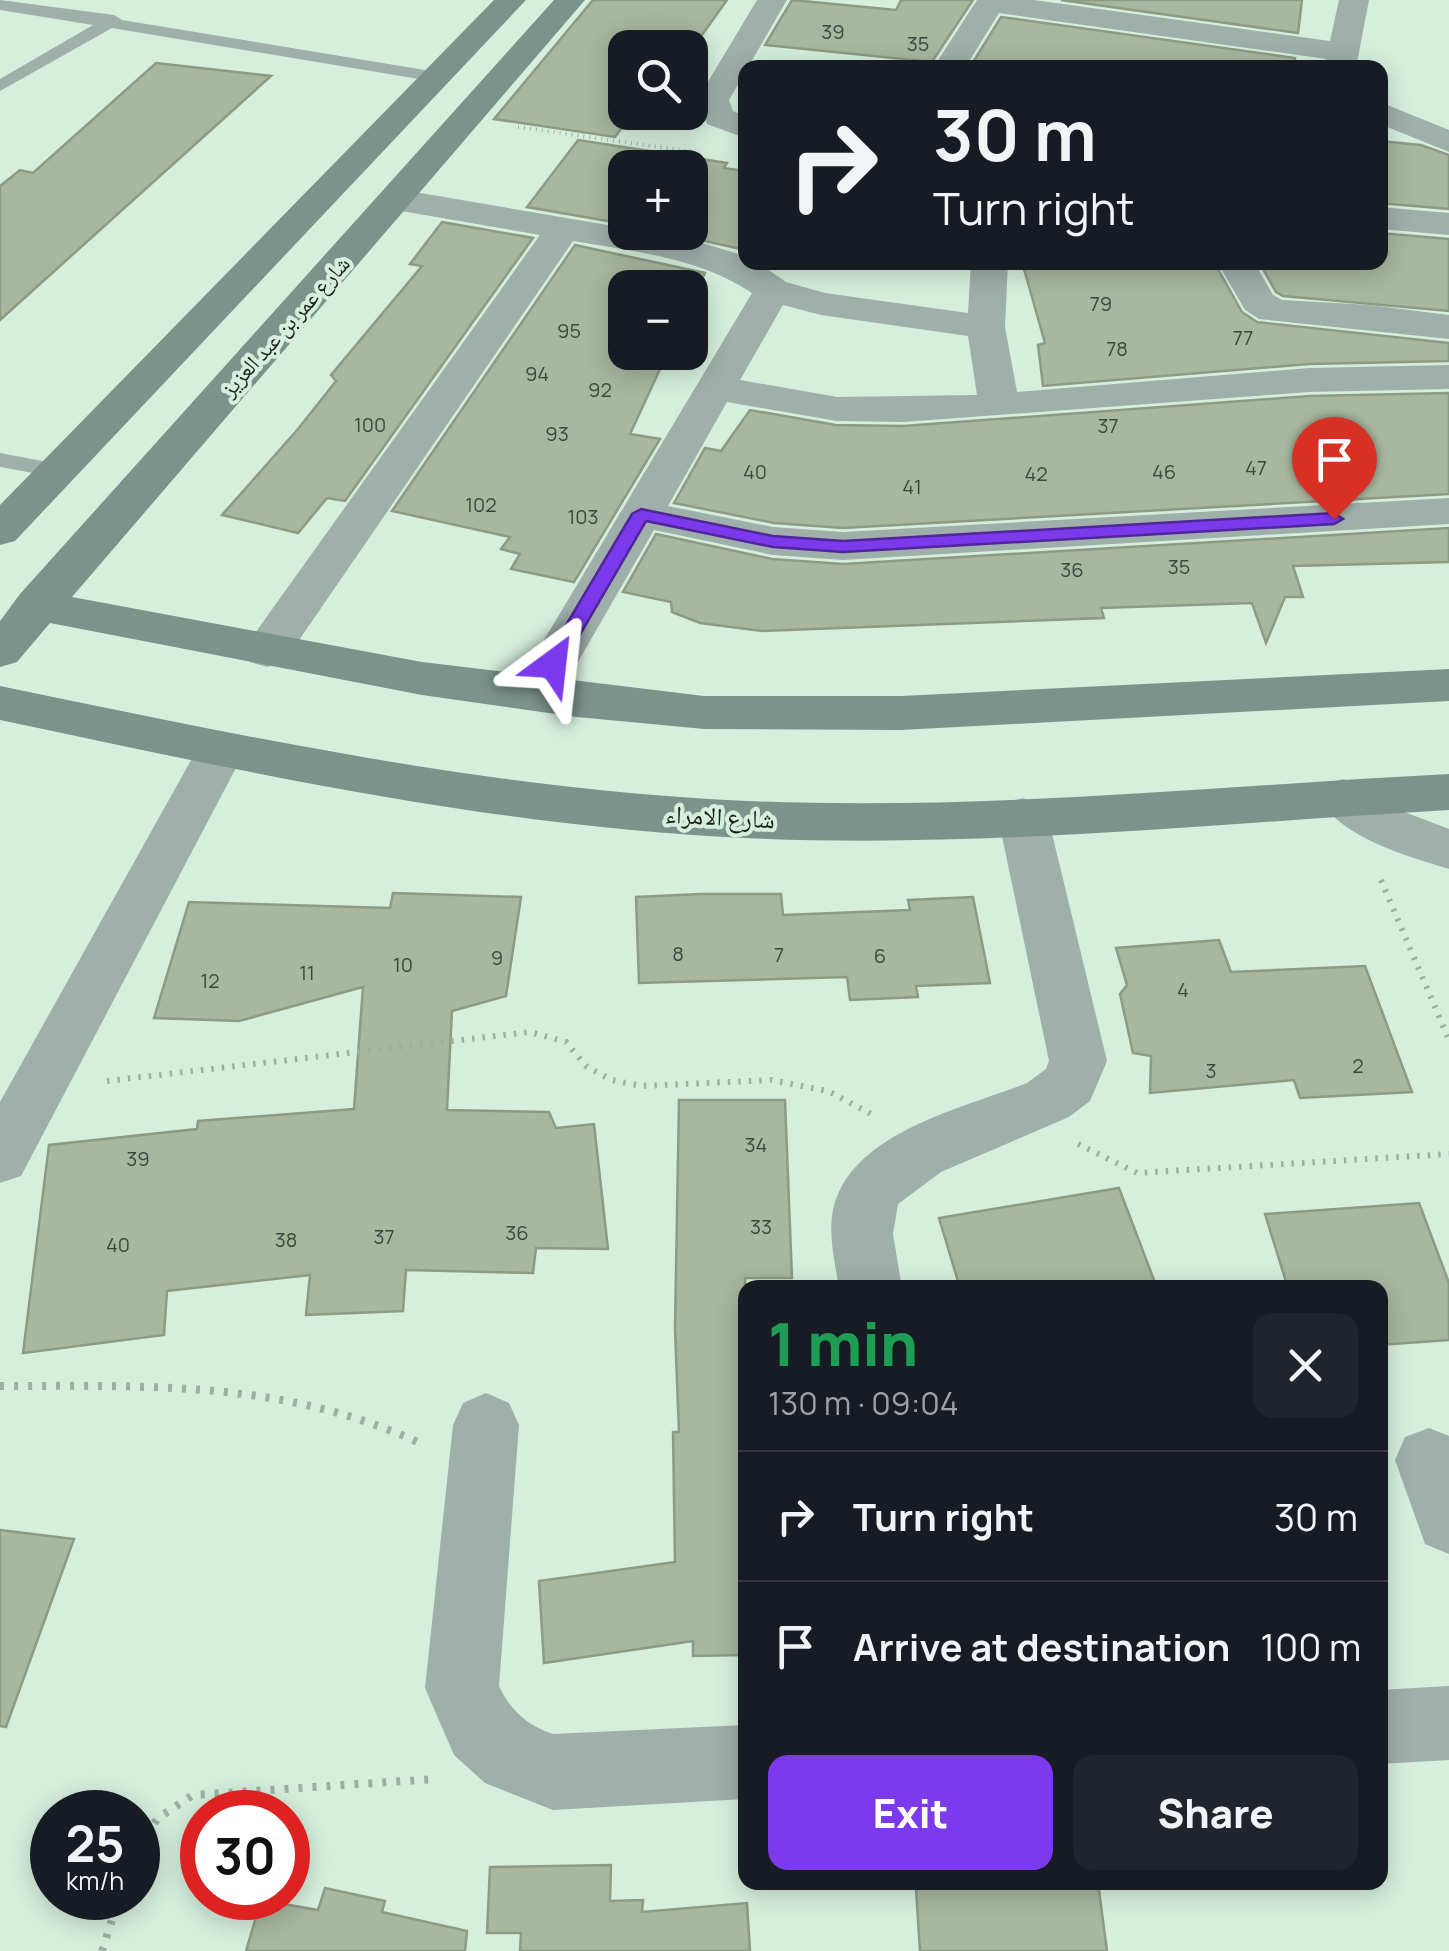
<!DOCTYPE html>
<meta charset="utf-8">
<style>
:root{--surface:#171b24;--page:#20242c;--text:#f1f3f6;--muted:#9ea1a6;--line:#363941;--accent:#7c3aed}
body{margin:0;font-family:Manrope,"Noto Naskh Arabic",sans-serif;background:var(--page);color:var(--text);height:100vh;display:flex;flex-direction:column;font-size:38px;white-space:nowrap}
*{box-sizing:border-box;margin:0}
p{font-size:32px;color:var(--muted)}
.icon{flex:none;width:55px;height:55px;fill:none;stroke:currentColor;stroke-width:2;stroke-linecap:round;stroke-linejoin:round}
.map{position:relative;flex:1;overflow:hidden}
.drawer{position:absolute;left:738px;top:1280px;width:650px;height:610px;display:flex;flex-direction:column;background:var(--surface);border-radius:20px;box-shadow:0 5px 25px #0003}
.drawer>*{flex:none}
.hud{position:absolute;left:738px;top:60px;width:650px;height:210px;border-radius:20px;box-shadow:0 5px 25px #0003;background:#171b24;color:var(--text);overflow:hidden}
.buttons{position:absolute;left:608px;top:30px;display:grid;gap:20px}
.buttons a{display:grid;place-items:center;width:100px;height:100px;border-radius:20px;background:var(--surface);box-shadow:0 5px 25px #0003;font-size:50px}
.speed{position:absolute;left:30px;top:1790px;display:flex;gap:20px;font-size:50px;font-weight:700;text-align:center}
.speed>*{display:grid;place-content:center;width:130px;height:130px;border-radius:50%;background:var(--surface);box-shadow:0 5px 25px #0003;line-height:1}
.speed small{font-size:25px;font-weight:400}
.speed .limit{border:15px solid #d22;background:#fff;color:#111}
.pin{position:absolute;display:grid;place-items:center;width:85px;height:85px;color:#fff;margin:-102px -42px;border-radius:50% 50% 50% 0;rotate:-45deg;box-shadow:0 0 10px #0007}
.pin .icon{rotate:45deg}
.me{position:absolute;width:110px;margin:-55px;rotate:30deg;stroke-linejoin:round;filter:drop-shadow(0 0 8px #0008)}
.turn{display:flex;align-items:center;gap:35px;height:210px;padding:0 30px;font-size:45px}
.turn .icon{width:130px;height:130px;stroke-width:2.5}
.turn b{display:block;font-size:70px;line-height:85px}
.round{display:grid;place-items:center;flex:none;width:105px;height:105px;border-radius:20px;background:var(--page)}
.head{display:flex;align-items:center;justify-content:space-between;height:170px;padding:0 30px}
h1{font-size:60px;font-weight:800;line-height:75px;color:#1e9e55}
.cta{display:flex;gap:20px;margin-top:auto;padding:20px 30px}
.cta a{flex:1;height:115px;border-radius:20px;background:var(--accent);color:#fff;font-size:40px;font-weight:800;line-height:115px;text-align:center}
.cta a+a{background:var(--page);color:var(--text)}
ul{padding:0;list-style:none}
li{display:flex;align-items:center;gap:30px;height:130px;padding:0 30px;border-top:2px solid var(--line)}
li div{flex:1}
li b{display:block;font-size:38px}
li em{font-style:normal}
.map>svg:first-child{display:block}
</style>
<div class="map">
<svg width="1449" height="1951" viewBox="0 0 1449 1951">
<rect width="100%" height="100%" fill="#d6efdd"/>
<g fill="#a9b79f" stroke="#8e9b84" stroke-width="2.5">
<polygon points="593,0 727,0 692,49 625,48 625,112 634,112 615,137 494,119"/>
<polygon points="792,0 896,10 901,0 973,0 932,62 765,45"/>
<polygon points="1061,0 1302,0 1298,33"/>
<polygon points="1001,17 1295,58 1294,68 970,67"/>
<polygon points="156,63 271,76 0,320 0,186 20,170 33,173"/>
<polygon points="578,140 727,163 724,168 745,171 745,250 664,232 690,232 690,168 625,168 625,224 527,207"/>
<polygon points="1380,141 1421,145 1449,155 1449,209 1380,203"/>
<polygon points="442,222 533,238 345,501 327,498 298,533 222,515 298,429 336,381 331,375 422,266 410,264"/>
<polygon points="1380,233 1449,239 1449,311 1283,296 1276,292 1259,262 1380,262"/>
<polygon points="575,245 705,273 690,305 690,288 625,288 625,352 668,352 630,434 660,439 574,582 511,569 520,554 501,549 510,537 392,511"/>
<polygon points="1022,262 1214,262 1242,312 1257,322 1449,343 1449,361 1309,364 1043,386 1038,345 1045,343"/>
<polygon points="1449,393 1449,494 843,528 774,523 674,503 705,448 721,451 750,410 836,425 903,426 1309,396"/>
<polygon points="1449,528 1449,562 1293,566 1303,597 1285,597 1266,643 1252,603 1101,608 1104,618 762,631 700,623 672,612 671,602 623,592 656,534 772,559 843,564"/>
<polygon points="393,893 521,897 506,996 452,1011 447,1110 549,1112 556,1128 594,1124 608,1249 536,1248 533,1273 406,1270 403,1311 306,1315 310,1275 167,1291 164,1335 23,1353 49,1145 197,1129 198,1121 354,1109 363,987 239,1021 154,1018 189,902 390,908"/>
<polygon points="701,894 781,894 783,915 910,910 908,900 973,897 990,983 916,986 918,997 850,1000 847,977 639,983 636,897"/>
<polygon points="1219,940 1231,972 1365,966 1412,1092 1300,1098 1294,1080 1150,1093 1151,1056 1133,1053 1120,994 1127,985 1116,948"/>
<polygon points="679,1100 785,1100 792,1278 745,1278 745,1655 693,1656 693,1641 544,1663 539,1581 675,1562 673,1432 679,1432 675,1329"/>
<polygon points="1119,1188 1157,1288 960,1288 939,1218"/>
<polygon points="1419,1203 1449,1283 1449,1340 1380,1345 1380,1288 1288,1288 1265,1214"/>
<polygon points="0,1530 74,1539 6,1727 0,1726"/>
<polygon points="611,1865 610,1901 643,1900 642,1912 747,1903 750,1951 520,1951 521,1933 487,1933 490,1867"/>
<polygon points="1098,1883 1107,1951 920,1951 916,1889"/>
<polygon points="325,1888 385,1901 382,1912 467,1931 465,1951 246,1951 261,1900 318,1910"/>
</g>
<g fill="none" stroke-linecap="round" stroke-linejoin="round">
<polyline stroke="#9cb0a1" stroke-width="4" stroke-dasharray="1 5" stroke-linecap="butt" points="518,127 694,152"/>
<g stroke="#9cb0a1" stroke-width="6" stroke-dasharray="2.5 8" stroke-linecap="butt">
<polyline points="1381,880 1449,1040"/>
<polyline points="107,1081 530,1032 566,1042 587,1067 612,1080 641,1086 771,1080 828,1091 873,1115"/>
<polyline points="1078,1144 1137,1173 1449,1154"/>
</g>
<g stroke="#9cb0a1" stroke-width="8" stroke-dasharray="4 10" stroke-linecap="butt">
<path d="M 0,1386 C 149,1386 284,1380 422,1444"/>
<polyline points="138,1846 158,1818 193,1795 435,1779"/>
<polyline points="102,1951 119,1898"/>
</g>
<g fill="#9fafaa" fill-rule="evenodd">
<polygon points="0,0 114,15 122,20 437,72 446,77 437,82 112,28 0,91 0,79 93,25 0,10"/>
<polygon points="0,453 63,465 67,470 55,477 0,467"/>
</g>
<g fill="#9fafaa" fill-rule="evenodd">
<polygon points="757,0 787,0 729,100 733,111 745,116 745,138 707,124 697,100"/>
<polygon points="977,0 1034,0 1330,41 1339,0 1369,0 1356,68 1324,68 1326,59 999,13 965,68 933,68"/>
<polygon points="1380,102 1449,130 1449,152 1380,124"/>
<path d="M 397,189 L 625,228 L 625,232 L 689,239 L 745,256 L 745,262 L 757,262 L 786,282 L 825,293 L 968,313 L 971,262 L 1008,262 L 1005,327 L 1017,392 L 1309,368 L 1449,365 L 1449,389 L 1309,392 L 903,422 L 837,421 L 727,402 L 668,506 L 773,527 L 843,532 L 1449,498 L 1449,524 L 843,560 L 773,555 L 654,530 L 552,707 L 535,711 L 518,707 L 511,695 L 752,293 C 698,257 636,252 573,241 L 284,662 L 267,667 L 250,662 L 244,651 L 250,640 L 540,235 L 384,208 L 379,200 L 384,192 ZM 783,305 L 821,315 L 968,336 L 977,395 L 837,397 L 740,380 Z"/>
<polygon points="1380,207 1449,213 1449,235 1380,229"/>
<polygon points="1217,262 1254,262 1273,295 1282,300 1370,305 1449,315 1449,339 1259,319 1245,310"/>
<polygon points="221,732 238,737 246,749 21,1176 0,1183 0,1102 204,737"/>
<path d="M 1343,779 L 1361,784 L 1399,810 L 1449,829 L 1449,869 C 1406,856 1341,838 1318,797 L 1325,784 Z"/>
<path d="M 1023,798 L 1041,804 L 1048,817 L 1107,1061 L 1090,1101 L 1069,1117 L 941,1172 L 898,1204 L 893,1234 L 902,1288 L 839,1288 C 835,1262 828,1236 833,1210 C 850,1132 964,1108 1027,1083 L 1046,1069 L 1049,1061 L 998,817 L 1005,804 Z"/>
<path d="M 486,1393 L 509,1403 L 519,1425 L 499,1686 C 510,1710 528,1726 553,1734 L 745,1725 L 745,1799 L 553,1810 L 485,1783 L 454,1755 L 425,1688 L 453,1425 L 463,1403 Z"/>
<polygon points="1429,1428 1449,1436 1449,1554 1425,1544 1395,1460 1405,1437"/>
<polygon points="1449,1686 1449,1760 1380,1764 1380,1690"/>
</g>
<g fill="#7c938c" fill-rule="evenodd">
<polygon points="494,0 526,0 15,541 0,545 0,505"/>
<polygon points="554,0 585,0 72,597 422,662 704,696 901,696 1449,669 1449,701 901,730 704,729 577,717 422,695 50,623 17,662 0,667 0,621 20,594"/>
<path d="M 0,686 C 246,737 495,790 747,801 C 981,811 1215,786 1449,774 L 1449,810 C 1215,823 981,849 746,838 C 494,827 246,772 0,720 Z"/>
</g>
</g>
<polygon fill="#7c3aed" stroke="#51269a" stroke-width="2.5" points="641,509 773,536 843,541 1334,513 1343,519 1334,524 843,552 773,547 646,521 560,669 546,669 543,664 632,514"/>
<g text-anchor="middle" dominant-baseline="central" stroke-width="8" stroke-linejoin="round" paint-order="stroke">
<g font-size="20" fill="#3d483d">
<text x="833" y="31">39</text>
<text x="918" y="43">35</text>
<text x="1101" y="303">79</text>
<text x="569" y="330">95</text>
<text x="1243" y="337">77</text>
<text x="1117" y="348">78</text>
<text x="537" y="373">94</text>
<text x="600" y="389">92</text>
<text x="370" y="424">100</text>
<text x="1108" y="425">37</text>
<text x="557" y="433">93</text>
<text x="1256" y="467">47</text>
<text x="755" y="471">40</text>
<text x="1164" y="471">46</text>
<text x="1036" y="473">42</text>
<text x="912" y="486">41</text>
<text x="481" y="504">102</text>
<text x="583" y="516">103</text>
<text x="1179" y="566">35</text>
<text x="1072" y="569">36</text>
<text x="678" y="953">8</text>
<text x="779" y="954">7</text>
<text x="880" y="955">6</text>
<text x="497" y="957">9</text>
<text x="403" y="964">10</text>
<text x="307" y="972">11</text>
<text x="210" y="980">12</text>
<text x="1183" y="989">4</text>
<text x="1358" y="1065">2</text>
<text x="1211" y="1070">3</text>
<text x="756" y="1144">34</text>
<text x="138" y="1158">39</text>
<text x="761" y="1226">33</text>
<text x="517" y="1232">36</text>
<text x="384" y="1236">37</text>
<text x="286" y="1239">38</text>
<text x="118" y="1244">40</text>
</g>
<g font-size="22" fill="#19231c" stroke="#d6efdd">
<text transform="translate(285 326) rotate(-48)">شارع عمر بن عبد العزيز</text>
</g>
<g font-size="25" fill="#19231c" stroke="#d6efdd">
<text transform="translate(720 816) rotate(3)">شارع الامراء</text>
</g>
</g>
</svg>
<div class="buttons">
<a><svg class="icon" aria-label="search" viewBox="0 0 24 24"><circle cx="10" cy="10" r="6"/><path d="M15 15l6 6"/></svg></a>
<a>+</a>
<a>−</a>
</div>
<div class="speed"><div>25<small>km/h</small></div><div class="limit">30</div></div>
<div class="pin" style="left:1334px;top:519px;background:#d93025"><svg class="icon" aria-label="arrive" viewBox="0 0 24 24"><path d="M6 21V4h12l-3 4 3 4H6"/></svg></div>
<svg class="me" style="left:553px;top:664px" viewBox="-20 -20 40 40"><path d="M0-17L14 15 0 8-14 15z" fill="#7c3aed" stroke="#fff" stroke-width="4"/></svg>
<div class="hud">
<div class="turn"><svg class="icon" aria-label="right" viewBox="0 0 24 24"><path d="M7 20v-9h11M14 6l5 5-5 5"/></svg><div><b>30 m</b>Turn right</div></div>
</div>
<section class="drawer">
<div class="head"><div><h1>1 min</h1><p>130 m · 09:04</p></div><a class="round"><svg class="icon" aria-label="close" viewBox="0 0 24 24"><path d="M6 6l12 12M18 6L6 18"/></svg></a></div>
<ul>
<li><svg class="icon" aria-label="right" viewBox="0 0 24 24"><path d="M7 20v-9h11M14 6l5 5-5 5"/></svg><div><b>Turn right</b></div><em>30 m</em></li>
<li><svg class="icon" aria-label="arrive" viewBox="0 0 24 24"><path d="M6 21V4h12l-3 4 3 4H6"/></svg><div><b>Arrive at destination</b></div><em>100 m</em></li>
</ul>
<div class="cta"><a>Exit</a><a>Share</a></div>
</section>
</div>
